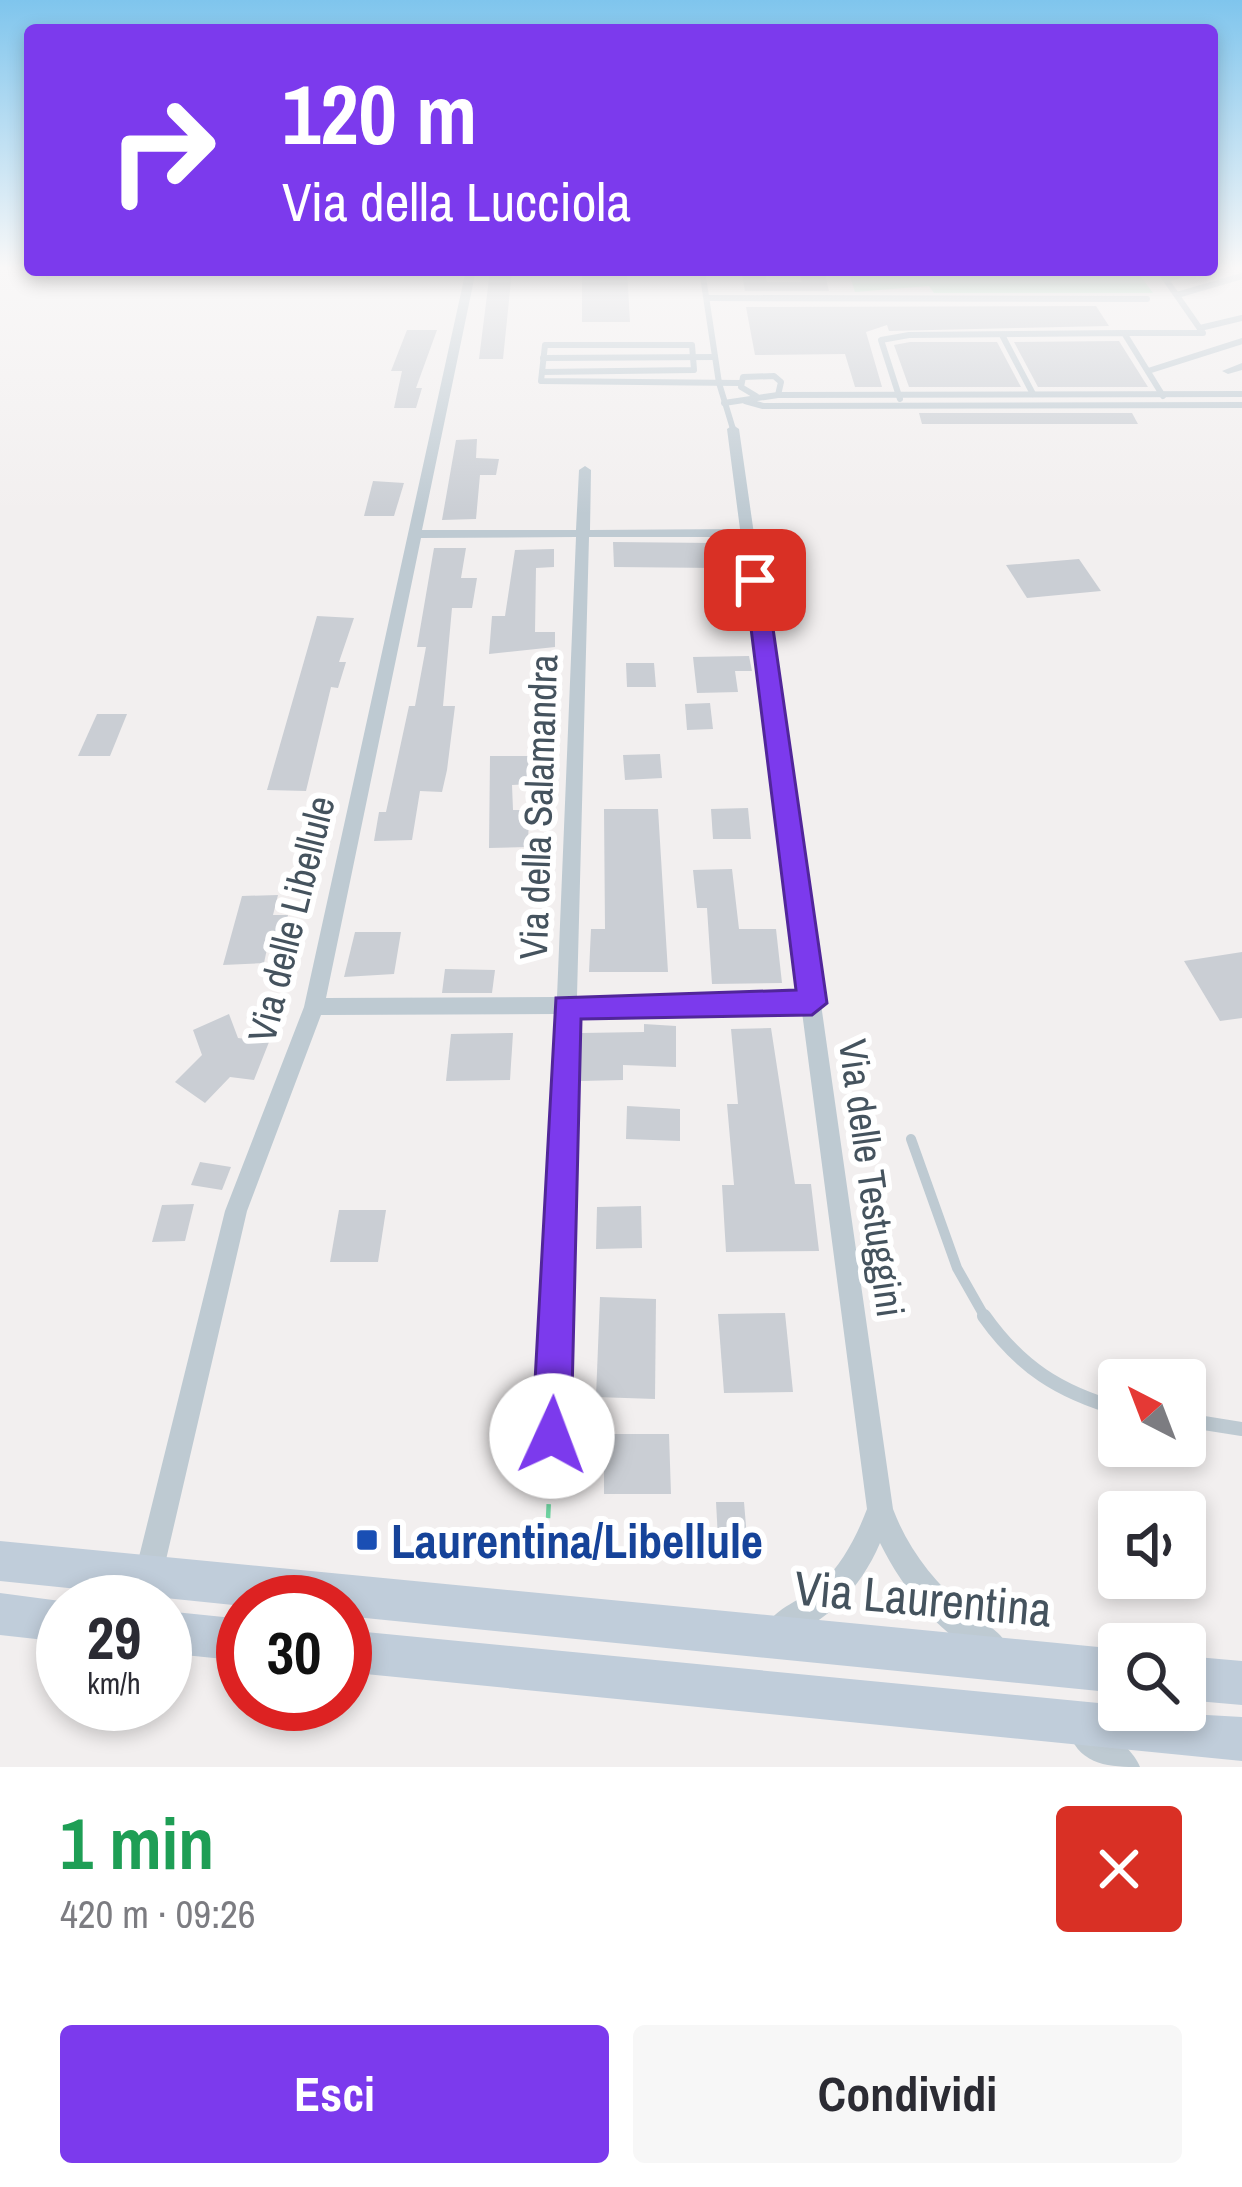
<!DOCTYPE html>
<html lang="it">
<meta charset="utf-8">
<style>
:root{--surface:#fff;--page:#f7f7f7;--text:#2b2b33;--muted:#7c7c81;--accent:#7c3aed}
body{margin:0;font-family:"Archivo Narrow",sans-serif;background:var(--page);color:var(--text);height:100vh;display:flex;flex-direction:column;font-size:45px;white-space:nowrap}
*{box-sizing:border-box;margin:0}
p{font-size:39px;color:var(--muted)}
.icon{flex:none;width:66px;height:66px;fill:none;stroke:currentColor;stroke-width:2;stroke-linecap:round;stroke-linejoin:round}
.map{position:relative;height:1767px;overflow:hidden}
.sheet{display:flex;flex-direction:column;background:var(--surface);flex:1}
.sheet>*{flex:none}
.top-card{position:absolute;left:24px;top:24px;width:1194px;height:252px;border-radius:12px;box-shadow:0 6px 18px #0003;background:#7c3aed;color:#fff;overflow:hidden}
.needle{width:78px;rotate:318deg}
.controls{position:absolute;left:1098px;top:1359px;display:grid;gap:24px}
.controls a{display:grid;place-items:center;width:108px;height:108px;border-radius:12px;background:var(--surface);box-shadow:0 6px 18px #0003;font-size:60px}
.speed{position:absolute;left:36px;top:1575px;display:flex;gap:24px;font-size:60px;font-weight:700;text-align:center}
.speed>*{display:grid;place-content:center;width:156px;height:156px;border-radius:50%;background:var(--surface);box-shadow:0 6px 18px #0003;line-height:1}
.speed small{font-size:30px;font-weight:400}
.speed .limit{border:18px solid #d22;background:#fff;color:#111}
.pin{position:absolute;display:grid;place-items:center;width:102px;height:102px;color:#fff;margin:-51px;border-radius:24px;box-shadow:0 6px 18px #0006}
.me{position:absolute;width:132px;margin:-66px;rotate:2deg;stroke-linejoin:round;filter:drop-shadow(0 0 9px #0008)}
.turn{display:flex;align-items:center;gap:42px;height:252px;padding:0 60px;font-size:54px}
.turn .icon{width:156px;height:156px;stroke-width:2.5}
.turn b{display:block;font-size:84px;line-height:102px}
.round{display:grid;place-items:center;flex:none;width:126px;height:126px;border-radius:12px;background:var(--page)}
.headline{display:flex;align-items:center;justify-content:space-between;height:204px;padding:0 60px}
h1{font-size:72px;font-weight:800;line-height:90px;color:#1e9e55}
.cta{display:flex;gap:24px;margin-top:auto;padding:24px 60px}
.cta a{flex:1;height:138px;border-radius:12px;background:var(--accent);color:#fff;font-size:48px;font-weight:800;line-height:138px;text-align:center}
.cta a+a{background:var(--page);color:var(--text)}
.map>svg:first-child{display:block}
</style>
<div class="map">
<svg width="1242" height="1767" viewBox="0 0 1242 1767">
<rect width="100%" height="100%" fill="#f2efef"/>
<polygon fill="#b9f3cf" points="848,270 1136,270 1153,293 934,293 929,286 855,292"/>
<g fill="#caced4">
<polygon points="582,270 627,270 630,322 582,322"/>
<polygon points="741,270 764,270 767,282 802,282 798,270 824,270 829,291 745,291"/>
<polygon points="490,271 512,271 503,359 479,359"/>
<polygon points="1096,306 1109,326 889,331 887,325 866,332 882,387 855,387 845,354 755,355 746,307"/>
<polygon points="407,330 437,330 416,388 422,388 416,408 394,408 402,371 391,371"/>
<polygon points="1119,341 1148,387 1038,387 1014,342"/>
<polygon points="910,342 997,342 1021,387 909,387 894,345"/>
<polygon points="919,413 1132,413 1138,424 922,424"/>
<polygon points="477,439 476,458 499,459 496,475 480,475 476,519 442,520 456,440"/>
<polygon points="373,481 404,483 394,516 364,516"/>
<polygon points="613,542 714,543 718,568 614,567"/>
<polygon points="434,548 466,548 461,578 477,578 472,608 452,608 443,706 455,706 447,770 442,792 420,791 412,840 374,841 379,812 386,812 409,706 415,706 426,647 417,647"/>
<polygon points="554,549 554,567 536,568 535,632 555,632 555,647 489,654 492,616 505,616 515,550"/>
<polygon points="1079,559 1101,591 1027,598 1006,565"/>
<polygon points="317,616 354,618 339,662 346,662 338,688 331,687 306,791 267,790"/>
<polygon points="749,656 752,671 735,671 738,692 697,693 693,657"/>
<polygon points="626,663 654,663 656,687 627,687"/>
<polygon points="710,703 713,729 687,730 685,704"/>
<polygon points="97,714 127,714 110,756 78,756"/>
<polygon points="660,754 662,778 625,780 623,755"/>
<polygon points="490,756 534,756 532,784 512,785 513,810 529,810 528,847 489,848"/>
<polygon points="748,808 751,839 713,839 711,809"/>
<polygon points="604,809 658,809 668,972 589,972 591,929 605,929"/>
<polygon points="732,869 739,929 776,929 782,983 712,984 707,908 697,908 693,870"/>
<polygon points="278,895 273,915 288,915 281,944 268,944 264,963 223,965 242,896"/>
<polygon points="355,932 401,932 394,974 344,977"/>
<polygon points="1242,952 1242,1018 1220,1021 1184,961"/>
<polygon points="445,969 495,970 492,993 442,993"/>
<polygon points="229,1014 238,1038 269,1042 254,1080 230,1077 205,1103 175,1082 202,1055 193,1030"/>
<polygon points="644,1024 676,1026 676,1067 623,1065 623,1080 581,1081 581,1033 644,1032"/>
<polygon points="771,1028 795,1184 811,1184 819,1251 726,1252 722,1185 734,1185 727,1104 738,1104 731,1029"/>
<polygon points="513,1033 510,1080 446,1081 451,1034"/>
<polygon points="627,1106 680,1109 680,1141 626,1139"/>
<polygon points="200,1162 231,1167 222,1190 191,1185"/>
<polygon points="194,1204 185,1241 152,1242 162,1205"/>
<polygon points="641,1206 642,1248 596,1249 597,1207"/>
<polygon points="339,1210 386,1210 378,1262 330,1262"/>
<polygon points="600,1297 656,1299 655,1399 596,1397"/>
<polygon points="785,1313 793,1392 724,1393 718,1314"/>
<polygon points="604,1434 669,1434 671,1494 604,1494"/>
<polygon points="716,1502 744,1502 747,1538 718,1538"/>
</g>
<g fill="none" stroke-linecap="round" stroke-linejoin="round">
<polyline stroke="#6ed4a1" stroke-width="4.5" stroke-dasharray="14 9" stroke-linecap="butt" points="547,1541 551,1455"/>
<g stroke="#becad2" stroke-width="6">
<polyline points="702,270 719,383 733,429"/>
<polyline points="1166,280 1193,270"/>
<polyline points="1177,295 1242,276"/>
<polyline points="707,298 1147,299"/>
<polyline points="1200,328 1242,318"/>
<polyline points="1124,333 1203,333 1159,270"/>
<polyline points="1002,335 1033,394"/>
<polygon points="545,345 692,345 694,370 542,372"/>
<polyline points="543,358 715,357"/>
<polyline points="1148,371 1242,341"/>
<polyline points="542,372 541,381 740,383"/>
<polyline points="756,396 741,387 743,377 774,376 781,382 778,395"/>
<polyline points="900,399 881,340 909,335 1124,333 1163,396"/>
<polyline points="745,401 763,406 1242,405"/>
<polyline points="724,403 778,395 1242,394"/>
</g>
<polyline stroke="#becad2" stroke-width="10" points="911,1139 957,1268 986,1319"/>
<g stroke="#becad2" stroke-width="14">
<path d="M 984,1316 C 1020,1367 1059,1392 1119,1409"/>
<polyline points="1185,1420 1242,1429"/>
</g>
<g fill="#becad2" fill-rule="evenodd">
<path d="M 466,270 L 476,270 L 422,530 L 576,530 L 579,470 L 585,466 L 591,470 L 590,530 L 740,529 L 727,429 L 733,425 L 739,429 L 893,1509 C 908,1549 934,1582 966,1609 C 980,1621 1001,1630 1008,1647 L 1004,1657 L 994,1661 C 944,1641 903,1590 880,1543 C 860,1590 827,1622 780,1641 L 770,1637 L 766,1627 C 774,1608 804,1599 820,1585 C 842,1564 856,1538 867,1509 L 802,1012 L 576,1013 L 565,1436 L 561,1445 L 552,1449 L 543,1445 L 539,1436 L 557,1014 L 321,1015 L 247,1211 L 162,1577 L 158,1587 L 148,1591 L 138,1587 L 134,1577 L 225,1211 L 304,1007 ZM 576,537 L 557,997 L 326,998 L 421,538 ZM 589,537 L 741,537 L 800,995 L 577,996 Z"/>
<polygon points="1242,363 1242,370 1228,374 1222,371"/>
<path d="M 1084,1719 C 1104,1727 1132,1747 1140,1767 C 1110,1767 1082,1766 1069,1734 L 1074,1724 Z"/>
</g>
<g fill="#c0cdda" fill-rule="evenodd">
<polygon points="0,1541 1119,1649 1119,1693 345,1616 345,1602 243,1602 243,1606 0,1581"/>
<polygon points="0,1593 68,1602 63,1602 63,1642 0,1635"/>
<polygon points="165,1611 243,1619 243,1661 165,1653"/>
<polygon points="345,1630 1119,1705 1119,1710 1242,1717 1242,1761 345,1672"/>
<polygon points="1185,1656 1242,1661 1242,1705 1185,1700"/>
</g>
</g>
<linearGradient id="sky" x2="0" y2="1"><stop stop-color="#7fc5ed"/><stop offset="0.52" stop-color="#f9f8f8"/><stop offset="1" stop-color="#f9f8f8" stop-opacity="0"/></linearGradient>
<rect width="1242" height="514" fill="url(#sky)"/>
<polygon fill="#7c3aed" stroke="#51269a" stroke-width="3" points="755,574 766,580 827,1003 812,1015 581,1019 571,1436 565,1449 552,1455 538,1449 532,1436 556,998 796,990 745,580"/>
<rect fill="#1a4fb4" stroke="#fff" stroke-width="4.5" x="355" y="1528" width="24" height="24" rx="6"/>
<g text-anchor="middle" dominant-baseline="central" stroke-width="12" stroke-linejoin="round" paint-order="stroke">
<g font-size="39" fill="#45535e" stroke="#fff">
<text transform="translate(538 807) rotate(-88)">Via della Salamandra</text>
<text transform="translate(291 919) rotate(-76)">Via delle Libellule</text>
<text transform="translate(872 1178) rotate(82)">Via delle Testuggini</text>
</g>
<g font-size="48" font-weight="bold" fill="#164399" stroke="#fff" text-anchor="start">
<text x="391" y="1540">Laurentina/Libellule</text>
</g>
<g font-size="48" fill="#45535e" stroke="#fff">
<text transform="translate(923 1598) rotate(5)">Via Laurentina</text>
</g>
</g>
</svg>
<div class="controls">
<a><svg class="needle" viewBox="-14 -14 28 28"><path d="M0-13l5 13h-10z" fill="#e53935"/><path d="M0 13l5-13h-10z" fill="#7c7c81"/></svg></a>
<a><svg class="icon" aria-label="sound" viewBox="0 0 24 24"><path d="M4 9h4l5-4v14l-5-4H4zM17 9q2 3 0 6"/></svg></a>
<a><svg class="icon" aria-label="search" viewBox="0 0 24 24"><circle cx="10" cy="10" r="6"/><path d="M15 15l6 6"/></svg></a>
</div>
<div class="speed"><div>29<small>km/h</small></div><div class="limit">30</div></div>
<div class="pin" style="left:755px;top:580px;background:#d93025"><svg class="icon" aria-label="arrive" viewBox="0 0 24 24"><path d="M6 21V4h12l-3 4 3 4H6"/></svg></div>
<svg class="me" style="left:552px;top:1436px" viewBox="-20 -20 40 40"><circle r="19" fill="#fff"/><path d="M0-13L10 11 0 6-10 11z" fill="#7c3aed"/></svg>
<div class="top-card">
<div class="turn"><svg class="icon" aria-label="right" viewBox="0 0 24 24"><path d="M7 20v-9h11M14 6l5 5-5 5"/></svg><div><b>120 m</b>Via della Lucciola</div></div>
</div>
</div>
<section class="sheet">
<div class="headline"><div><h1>1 min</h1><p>420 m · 09:26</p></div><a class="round" style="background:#d93025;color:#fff"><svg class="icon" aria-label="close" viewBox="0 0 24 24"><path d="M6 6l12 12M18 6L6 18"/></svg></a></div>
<div class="cta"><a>Esci</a><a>Condividi</a></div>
</section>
